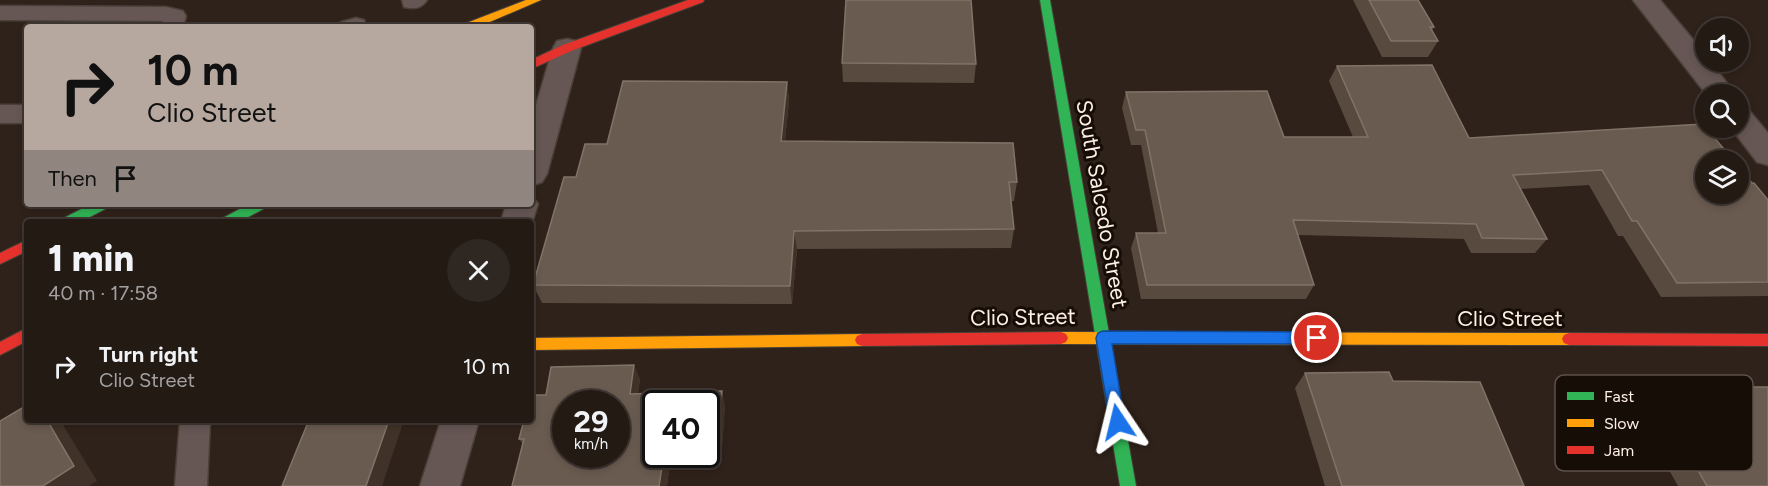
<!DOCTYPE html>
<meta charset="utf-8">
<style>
:root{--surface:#231a14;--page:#2f2722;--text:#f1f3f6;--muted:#a3a1a0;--line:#403834}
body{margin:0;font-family:Figtree,sans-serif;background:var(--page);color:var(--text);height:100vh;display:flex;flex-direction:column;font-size:22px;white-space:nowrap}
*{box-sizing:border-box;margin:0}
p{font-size:20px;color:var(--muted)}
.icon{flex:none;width:33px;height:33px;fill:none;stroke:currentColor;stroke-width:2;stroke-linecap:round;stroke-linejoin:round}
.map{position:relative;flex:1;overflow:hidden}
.drawer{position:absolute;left:24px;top:219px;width:510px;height:204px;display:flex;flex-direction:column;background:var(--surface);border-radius:6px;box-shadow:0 3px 9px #0003,0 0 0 2px var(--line)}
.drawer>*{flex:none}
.hud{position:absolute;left:24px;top:24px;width:510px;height:183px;border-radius:6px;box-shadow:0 3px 9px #0003,0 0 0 2px var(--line);background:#b6a89f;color:#111;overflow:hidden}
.tools{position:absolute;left:1695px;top:18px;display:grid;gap:12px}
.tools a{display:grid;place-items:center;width:54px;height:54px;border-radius:50%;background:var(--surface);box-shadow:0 3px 9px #0003,0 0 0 2px var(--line);font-size:30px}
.speed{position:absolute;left:552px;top:390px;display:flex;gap:12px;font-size:30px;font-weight:700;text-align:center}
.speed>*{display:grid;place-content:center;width:78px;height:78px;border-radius:50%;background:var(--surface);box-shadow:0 3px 9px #0003,0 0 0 2px var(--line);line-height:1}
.speed small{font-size:15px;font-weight:400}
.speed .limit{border:3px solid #111;border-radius:9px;background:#fff;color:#111}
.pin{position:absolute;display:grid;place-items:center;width:51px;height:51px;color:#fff;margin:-26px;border:3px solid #fff;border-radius:50%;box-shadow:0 2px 6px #0007}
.me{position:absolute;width:66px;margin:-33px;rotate:350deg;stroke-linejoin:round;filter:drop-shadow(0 0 4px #0008)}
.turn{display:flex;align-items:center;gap:21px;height:126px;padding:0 24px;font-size:27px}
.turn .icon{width:78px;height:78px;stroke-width:2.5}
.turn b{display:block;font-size:42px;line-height:51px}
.then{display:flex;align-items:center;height:57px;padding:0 24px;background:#0003;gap:12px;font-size:22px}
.round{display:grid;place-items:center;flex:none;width:63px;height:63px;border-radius:32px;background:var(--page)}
.overview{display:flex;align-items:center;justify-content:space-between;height:102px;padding:0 24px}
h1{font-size:36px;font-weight:800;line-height:45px}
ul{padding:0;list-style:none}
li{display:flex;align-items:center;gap:18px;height:90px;padding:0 24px}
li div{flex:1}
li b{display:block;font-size:22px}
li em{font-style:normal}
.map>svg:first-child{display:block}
</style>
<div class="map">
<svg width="1768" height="486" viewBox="0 0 1768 486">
<rect width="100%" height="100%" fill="#2f221a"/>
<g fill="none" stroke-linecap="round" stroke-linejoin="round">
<g stroke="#4a4038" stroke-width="3">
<g id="lane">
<path d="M 402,0 L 427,0 C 421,9 414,9 404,7 Z"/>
<polygon points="0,6 166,7 183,11 186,16 183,27 161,27 163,21 0,20"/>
<polygon points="356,18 364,20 366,27 338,27 341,22"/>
<rect x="0" y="105" width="27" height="18"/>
<polygon points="180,420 210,420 207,486 175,486"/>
</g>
</g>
<g stroke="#4a4038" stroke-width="3">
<g id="street">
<polygon points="1633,0 1660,0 1706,55 1706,62 1711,62 1735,94 1706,94"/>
<polygon points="567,39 577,41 581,48 547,174 542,182 531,186 531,122 553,48 557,41"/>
<polygon points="1738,106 1748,109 1768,133 1768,165 1757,162 1731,128 1738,128"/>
<polygon points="531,195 538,204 531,226 531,222 501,222 506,204 531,204"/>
<polygon points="441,420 479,420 460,486 420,486"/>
</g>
</g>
<g stroke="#4a4038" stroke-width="2">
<g id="fast">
<polygon points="1040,0 1050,0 1136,486 1120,486"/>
<polygon points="91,204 109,204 107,208 80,222 62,222 64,218"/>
<polygon points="249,204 267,204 265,208 239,222 221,222 223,218"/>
</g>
</g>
<g stroke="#4a4038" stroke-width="2">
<g id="slow">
<polygon points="526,0 541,0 478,27 462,27 464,24"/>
<polygon points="1061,332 1569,333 1574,335 1576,339 1574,343 1569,345 1061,344 1056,342 1054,338 1056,334"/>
<polygon points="862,334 867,336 869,340 867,344 862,346 531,350 531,338"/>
</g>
</g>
<g stroke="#4a4038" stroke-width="2">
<g id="jam">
<polygon points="688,0 704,0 703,2 571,51 531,69 531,60 563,45"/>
<polygon points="27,240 27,251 0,264 0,253"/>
<polygon points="27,328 27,341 0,355 0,342"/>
<polygon points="1061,332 1066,334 1068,338 1066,342 1061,344 862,346 857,344 855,340 857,336 862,334"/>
<polygon points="1569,333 1768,334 1768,346 1569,345 1564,343 1562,339 1564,335"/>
</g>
</g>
<use href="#lane" fill="#665754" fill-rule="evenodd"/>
<use href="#street" fill="#665754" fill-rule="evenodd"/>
<use href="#fast" fill="#30b455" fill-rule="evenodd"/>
<use href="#slow" fill="#ff9f0a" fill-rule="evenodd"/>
<use href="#jam" fill="#e5322d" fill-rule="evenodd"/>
</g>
<g fill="#584a3e">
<polygon points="1353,0 1418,0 1434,27 1432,31 1438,41 1428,57 1382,57"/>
<polygon points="842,63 976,64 974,83 843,82"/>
<polygon points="1337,66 1469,138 1752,183 1768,200 1768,296 1661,297 1623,236 1618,236 1589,185 1520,189 1547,239 1535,253 1471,253 1464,239 1298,235 1314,285 1306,299 1141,299 1131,248 1136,233 1158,233 1141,145 1131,145 1122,108 1126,92 1284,137 1353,137 1329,81"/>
<polygon points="787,82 789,101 785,141 1017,182 1014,201 1011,201 1014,229 1011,248 797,249 792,304 542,303 533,285 576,177 607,144"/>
<polygon points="1305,373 1393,381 1524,486 1325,486 1295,388"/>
<polygon points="640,379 638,394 725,405 722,447 706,447 706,404 656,404 671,454 667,486 512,486 523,444 519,439 546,395"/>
<polygon points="1723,387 1768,387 1768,486 1678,486 1635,409 1654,394 1715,393"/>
</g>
<g fill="#403228">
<polygon points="787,82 789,101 783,160 781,141"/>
<polygon points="794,231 797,249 792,304 790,286"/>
<polygon points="634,365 640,379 636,407 630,394"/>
<polygon points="722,391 725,405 722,447 718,434"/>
<polygon points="47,420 60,420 97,481 89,486 43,486"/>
<polygon points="389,420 404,420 382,486 366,486"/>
<polygon points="664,454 671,454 667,486 659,486"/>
</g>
<g fill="#6a5b50" stroke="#817367" stroke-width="1.5" fill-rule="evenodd">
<polygon points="846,0 971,0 976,64 842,63"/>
<polygon points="1369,0 1418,0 1434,27 1430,27 1438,41 1391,41"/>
<polygon points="1432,65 1469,138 1703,124 1733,160 1706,160 1706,194 1738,194 1738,167 1752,183 1754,183 1768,200 1768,282 1677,283 1637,221 1632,221 1602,170 1513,175 1547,239 1482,238 1476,224 1293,220 1314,285 1147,285 1136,233 1166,233 1145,130 1136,130 1126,92 1267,91 1284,137 1368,137 1337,66"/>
<polygon points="623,81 787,82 781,141 1013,143 1017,182 1009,182 1014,229 794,231 790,286 533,285 564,177 576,177 585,144 607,144"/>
<path d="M 634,365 L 630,394 L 722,391 L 718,434 L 706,434 L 706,404 L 656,404 L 656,454 L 664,454 L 659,486 L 512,486 L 524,439 L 519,439 L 524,420 L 531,420 L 531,395 L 546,395 L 551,367 ZM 566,404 L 616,404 L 616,454 L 566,454 Z"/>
<polygon points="1389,372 1393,381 1480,382 1524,486 1342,486 1305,373"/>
<polygon points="1723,387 1768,387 1768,486 1707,486 1654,394 1727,393"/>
<polygon points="27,405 27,420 47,420 74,466 43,486 0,486 0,421"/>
<polygon points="309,420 389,420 366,486 282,486"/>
</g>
<polygon fill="#1a73e8" stroke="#114b97" stroke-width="1.5" points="1103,331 1317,332 1322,334 1324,338 1322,343 1317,344 1112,344 1125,422 1123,427 1118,429 1112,427 1110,422 1096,338 1098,333"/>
<g text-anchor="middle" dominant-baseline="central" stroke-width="6" stroke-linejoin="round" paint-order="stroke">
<g font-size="22" fill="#fff0e6" stroke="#170d07">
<text transform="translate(1102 204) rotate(80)">South Salcedo Street</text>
<text transform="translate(1023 317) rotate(-1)">Clio Street</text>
<text x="1510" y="318">Clio Street</text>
</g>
</g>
<rect x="1555" y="375" width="198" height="96" rx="9" fill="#170d07" stroke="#5d514a" stroke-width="1.5"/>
<rect x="1567" y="392" width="27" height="8" fill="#30b455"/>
<rect x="1567" y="419" width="27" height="8" fill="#ff9f0a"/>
<rect x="1567" y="446" width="27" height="8" fill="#e5322d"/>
<g font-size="16" fill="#fff0e6">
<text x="1604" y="402">Fast</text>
<text x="1604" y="429">Slow</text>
<text x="1604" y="456">Jam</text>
</g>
</svg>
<div class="tools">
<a><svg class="icon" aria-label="sound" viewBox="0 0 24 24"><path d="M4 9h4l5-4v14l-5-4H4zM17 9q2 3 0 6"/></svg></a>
<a><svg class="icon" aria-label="search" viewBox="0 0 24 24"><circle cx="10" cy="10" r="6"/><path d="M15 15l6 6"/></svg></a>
<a><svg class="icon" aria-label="layers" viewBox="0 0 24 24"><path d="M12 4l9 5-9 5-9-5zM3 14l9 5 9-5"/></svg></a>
</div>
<div class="speed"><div>29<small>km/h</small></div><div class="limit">40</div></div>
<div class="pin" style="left:1317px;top:338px;background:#d93025"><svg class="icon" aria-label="arrive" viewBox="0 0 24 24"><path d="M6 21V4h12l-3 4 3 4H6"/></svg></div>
<svg class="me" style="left:1118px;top:422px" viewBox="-20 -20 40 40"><path d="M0-17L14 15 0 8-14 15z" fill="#1a73e8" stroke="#fff" stroke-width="4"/></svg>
<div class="hud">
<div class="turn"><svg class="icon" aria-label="right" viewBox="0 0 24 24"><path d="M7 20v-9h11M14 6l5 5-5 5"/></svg><div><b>10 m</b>Clio Street</div></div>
<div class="then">Then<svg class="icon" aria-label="arrive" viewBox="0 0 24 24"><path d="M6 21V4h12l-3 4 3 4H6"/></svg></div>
</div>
<section class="drawer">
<div class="overview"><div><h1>1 min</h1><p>40 m · 17:58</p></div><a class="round"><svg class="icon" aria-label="close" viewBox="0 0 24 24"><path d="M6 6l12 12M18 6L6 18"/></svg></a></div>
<ul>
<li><svg class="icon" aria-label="right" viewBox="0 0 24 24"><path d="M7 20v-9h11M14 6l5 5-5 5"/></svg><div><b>Turn right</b><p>Clio Street</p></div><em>10 m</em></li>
</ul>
</section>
</div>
